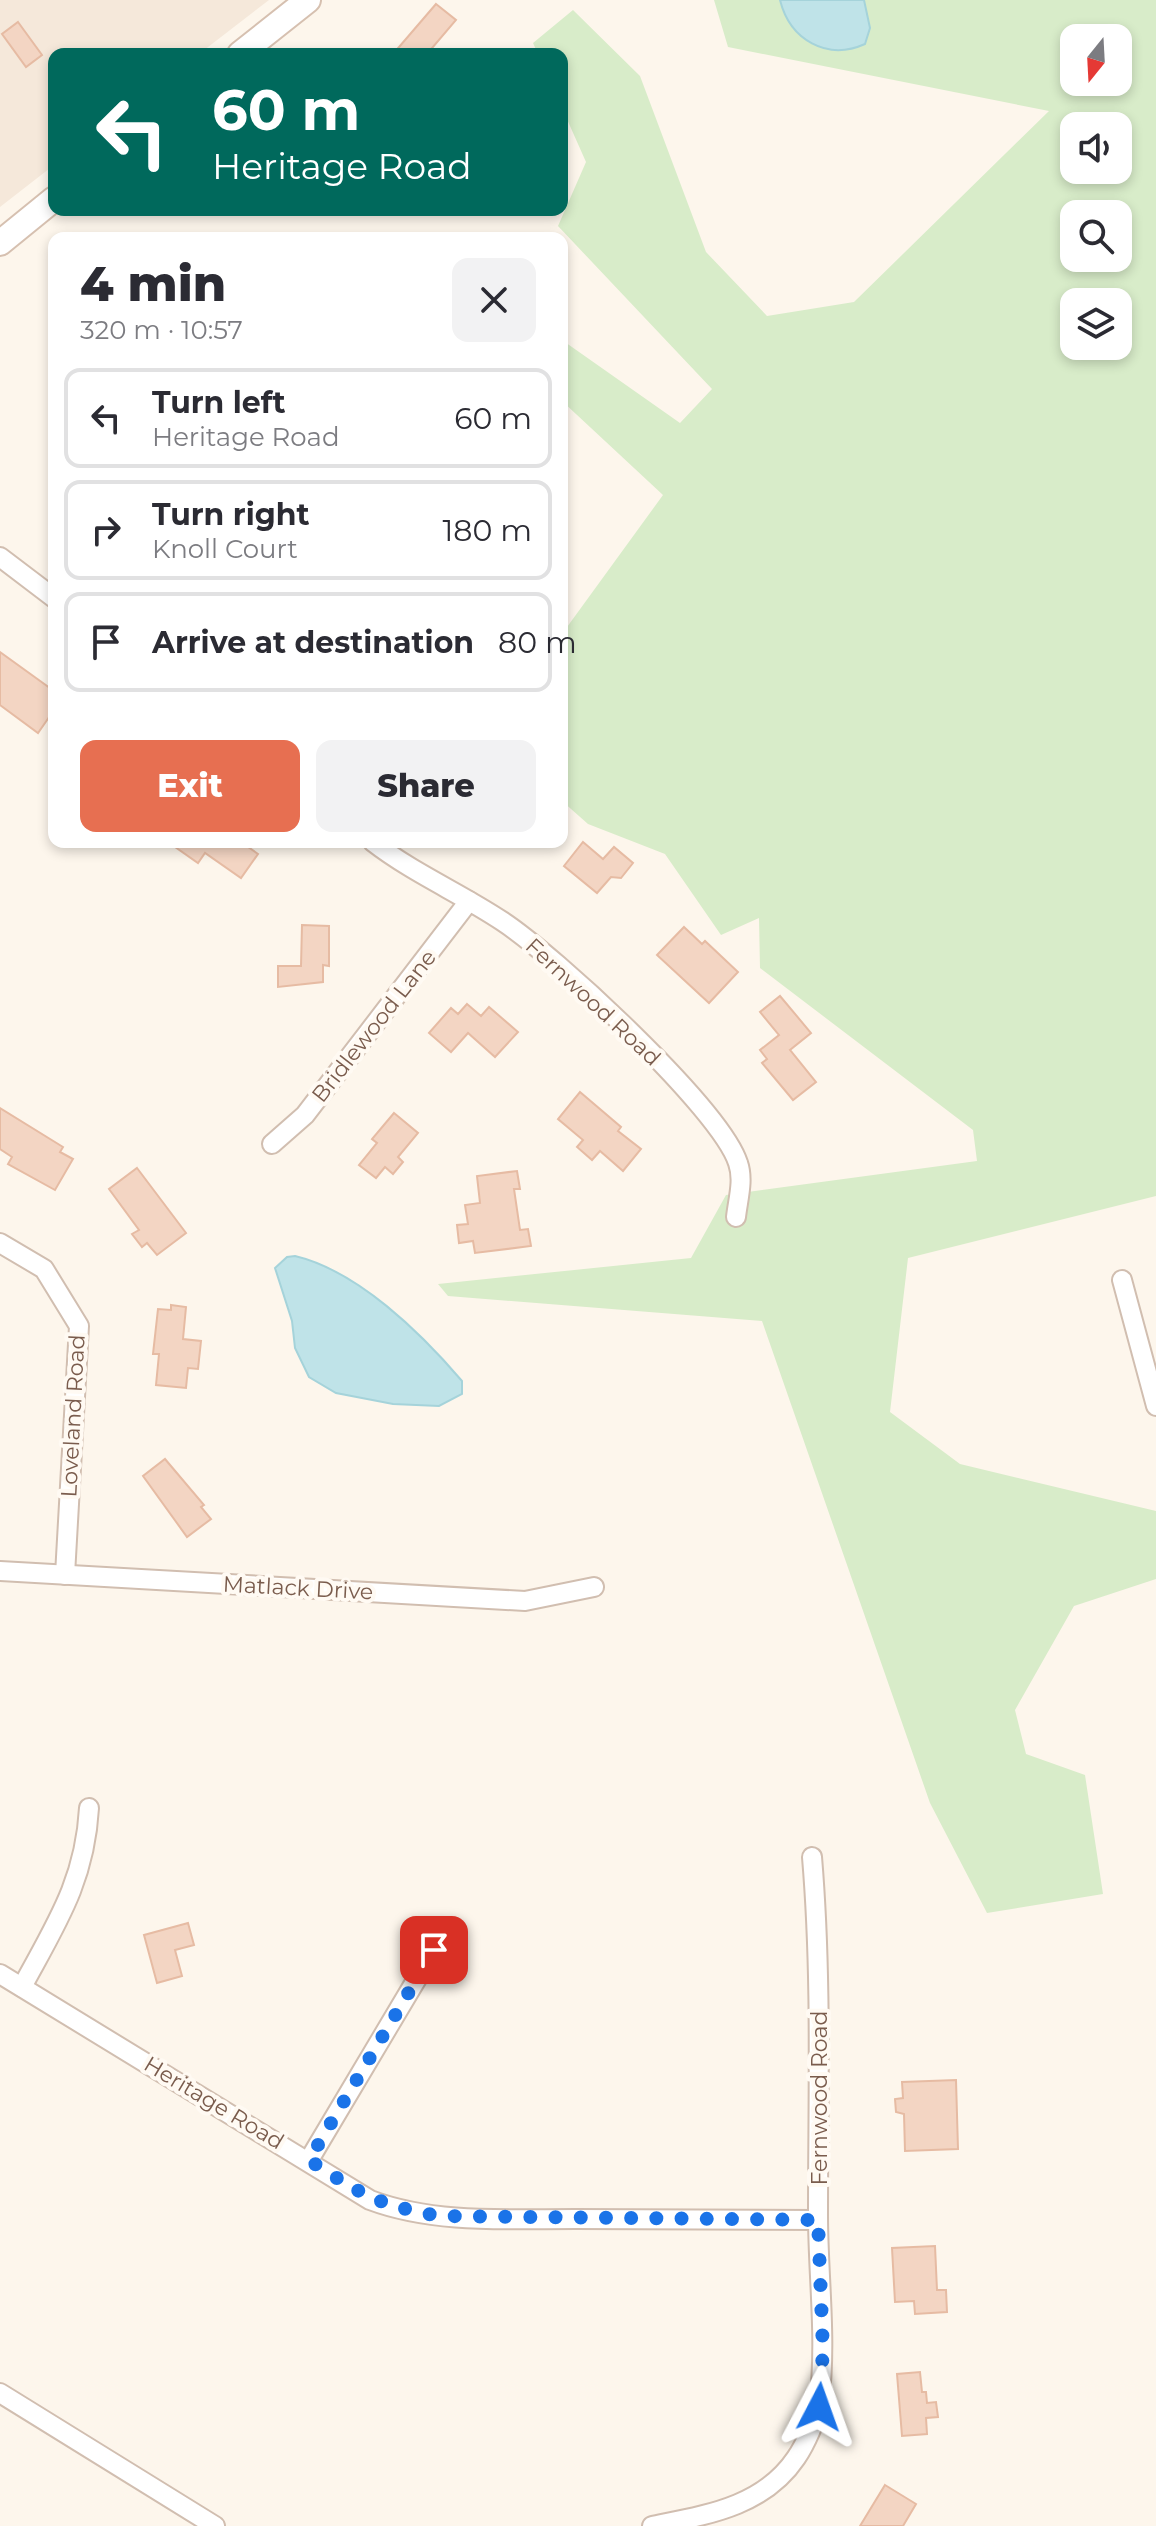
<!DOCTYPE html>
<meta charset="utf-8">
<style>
:root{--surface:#fff;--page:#f2f2f3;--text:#2b2b33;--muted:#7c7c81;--line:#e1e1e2;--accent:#e76f51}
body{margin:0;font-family:Montserrat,sans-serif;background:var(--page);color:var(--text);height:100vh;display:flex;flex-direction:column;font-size:30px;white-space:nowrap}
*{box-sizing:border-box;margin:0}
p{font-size:26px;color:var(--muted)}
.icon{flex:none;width:44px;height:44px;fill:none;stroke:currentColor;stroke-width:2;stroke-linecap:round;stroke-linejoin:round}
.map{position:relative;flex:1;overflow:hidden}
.panel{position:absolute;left:48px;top:232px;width:520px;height:616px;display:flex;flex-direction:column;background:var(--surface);border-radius:16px;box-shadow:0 4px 12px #0003}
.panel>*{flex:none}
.top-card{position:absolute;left:48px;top:48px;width:520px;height:168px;border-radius:16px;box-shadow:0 4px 12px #0003;background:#00695c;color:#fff;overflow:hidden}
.needle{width:52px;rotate:198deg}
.buttons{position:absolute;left:1060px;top:24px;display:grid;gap:16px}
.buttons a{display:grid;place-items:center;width:72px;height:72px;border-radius:16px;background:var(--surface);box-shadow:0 4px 12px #0003;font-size:40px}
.pin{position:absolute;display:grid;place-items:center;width:68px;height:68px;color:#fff;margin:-34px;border-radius:16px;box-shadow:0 4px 12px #0006}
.me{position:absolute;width:88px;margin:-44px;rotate:4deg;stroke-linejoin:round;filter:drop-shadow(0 0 6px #0008)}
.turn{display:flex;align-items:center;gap:28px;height:168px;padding:0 32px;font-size:36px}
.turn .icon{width:104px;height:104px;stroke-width:2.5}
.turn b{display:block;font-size:56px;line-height:68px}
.round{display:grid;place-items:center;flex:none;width:84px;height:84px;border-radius:16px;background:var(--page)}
.overview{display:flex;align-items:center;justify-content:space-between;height:136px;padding:0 32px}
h1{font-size:48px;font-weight:800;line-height:60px}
.primary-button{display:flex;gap:16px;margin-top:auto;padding:16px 32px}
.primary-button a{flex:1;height:92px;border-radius:16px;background:var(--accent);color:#fff;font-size:32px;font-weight:800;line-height:92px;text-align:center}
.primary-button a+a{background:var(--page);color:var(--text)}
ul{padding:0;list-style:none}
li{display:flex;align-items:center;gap:24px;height:100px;margin:0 16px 12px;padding:0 16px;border:4px solid var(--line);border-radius:16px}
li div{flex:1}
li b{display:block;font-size:30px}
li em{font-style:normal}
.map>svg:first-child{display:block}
</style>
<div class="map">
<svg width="1156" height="2526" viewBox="0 0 1156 2526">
<rect width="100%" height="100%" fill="#fdf6ec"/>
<polygon fill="#f5e8da" points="0,0 269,0 199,54 54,54 54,165 0,207"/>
<path fill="#d8ecc9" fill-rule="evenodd" d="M 714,0 L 1156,0 L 1156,1196 L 908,1258 L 890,1412 L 960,1464 L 1156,1511 L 1156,1579 L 1074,1606 L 1015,1710 L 1026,1754 L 1085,1775 L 1103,1894 L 987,1913 L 930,1803 L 762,1321 L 448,1296 L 438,1284 L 691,1258 L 726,1195 L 977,1161 L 973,1130 L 760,968 L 759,918 L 721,935 L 665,854 L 588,824 L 562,801 L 562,634 L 663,495 L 562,401 L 562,340 L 680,423 L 712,389 L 558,226 L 586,162 L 562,108 L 562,54 L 538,54 L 533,43 L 573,10 L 640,76 L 706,252 L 767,316 L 854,302 L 1049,111 L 728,47 ZM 1074,38 L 1118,38 L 1118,82 L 1074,82 ZM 1074,126 L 1118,126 L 1118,170 L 1074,170 ZM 1074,214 L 1118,214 L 1118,258 L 1074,258 ZM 1074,302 L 1118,302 L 1118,346 L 1074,346 Z"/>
<g fill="#bfe3e8" stroke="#a5d3da" stroke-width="2">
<path d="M 780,0 L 864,0 L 870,28 L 865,44 C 827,61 790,40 780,0 Z"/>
<path d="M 295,1256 C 358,1271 421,1333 462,1381 L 462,1394 L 439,1406 L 393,1404 L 336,1393 L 309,1377 L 295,1348 L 292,1321 L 275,1268 L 287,1257 Z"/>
</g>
<g fill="#f3d5c3" stroke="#e6bba3" stroke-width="2">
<polygon points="436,4 456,20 427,54 393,54"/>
<polygon points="18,22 42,55 26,67 2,34"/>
<polygon points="0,652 54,691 54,710 38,733 0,705"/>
<polygon points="168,842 241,842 258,854 241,878 205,853 198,863"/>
<polygon points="583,842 603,859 614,847 633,863 621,878 611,877 597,893 564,866"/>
<polygon points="302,925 329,926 329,966 323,965 323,982 278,987 278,966 301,966"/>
<polygon points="684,927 702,944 705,941 738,972 709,1003 657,955"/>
<polygon points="780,996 811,1033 790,1050 816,1082 793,1100 762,1063 767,1059 760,1050 779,1035 760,1012"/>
<polygon points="467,1004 481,1016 489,1007 518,1032 495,1057 468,1033 451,1052 429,1033 451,1008 458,1014"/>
<polygon points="580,1092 621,1127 618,1131 641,1149 623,1171 600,1151 592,1160 577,1147 583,1140 558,1119"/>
<polygon points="0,1108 63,1147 60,1152 73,1159 55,1190 8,1164 12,1157 0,1149"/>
<polygon points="394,1113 418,1133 398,1157 403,1162 393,1174 385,1167 376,1178 359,1165 377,1143 372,1139"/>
<polygon points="137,1168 186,1233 157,1255 147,1243 142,1247 132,1234 139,1230 109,1189"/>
<polygon points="517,1171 520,1189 514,1189 520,1230 528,1229 531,1246 475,1253 473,1241 459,1243 457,1225 468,1224 465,1205 480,1203 477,1176"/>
<polygon points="171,1305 186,1307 183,1339 201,1341 198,1369 188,1368 186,1388 156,1385 159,1354 153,1354 158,1309 171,1310"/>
<polygon points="165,1459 204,1505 201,1507 211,1519 187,1537 143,1476"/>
<polygon points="188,1923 194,1945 175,1950 182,1976 157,1983 144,1935"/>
<polygon points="956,2080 958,2149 905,2151 904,2114 896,2112 895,2099 903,2098 902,2082"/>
<polygon points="935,2246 937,2290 946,2290 947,2312 915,2314 914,2301 895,2302 892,2248"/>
<polygon points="920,2372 922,2392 926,2392 927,2403 936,2402 938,2417 926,2418 927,2434 902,2436 897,2374"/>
<polygon points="885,2485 916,2504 903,2526 860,2526"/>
</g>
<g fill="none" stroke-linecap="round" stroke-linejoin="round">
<g stroke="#d1beb0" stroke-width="22">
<g id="street">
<polyline points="0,557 54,598"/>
<path d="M 373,842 C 413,873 460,893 502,921 C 554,955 720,1108 738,1163 C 744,1180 738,1199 736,1217"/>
<polyline points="272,1144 305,1115 469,901"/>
<polyline points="0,1243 44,1269 79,1326 65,1575"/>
<polyline points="1122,1280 1156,1406"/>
<polyline points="0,1571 525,1601 594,1587"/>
<path d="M 0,1974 L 370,2200 C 434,2224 507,2219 575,2219 C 656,2219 737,2219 818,2220"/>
<path d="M 22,1987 C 56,1924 85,1881 89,1808"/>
<polyline points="309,2160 434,1950"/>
<polyline points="0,2393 215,2526"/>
<path d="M 652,2526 C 706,2515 763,2507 796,2458 C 805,2445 817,2419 819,2403 C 827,2340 818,2277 818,2215 C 818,2095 822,1976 812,1857"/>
</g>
</g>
<g stroke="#d6c0b0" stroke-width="28">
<g id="secondary">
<polyline points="240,54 308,0"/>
<polyline points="0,243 54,199"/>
</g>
</g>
<use href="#street" stroke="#fff" stroke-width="18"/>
<use href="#secondary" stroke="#fff" stroke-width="24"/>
</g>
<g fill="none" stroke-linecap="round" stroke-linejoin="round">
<path stroke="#1a73e8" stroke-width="14" stroke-dasharray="0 25.2" d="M 434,1950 L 309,2160 C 361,2194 377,2205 439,2216 L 818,2220 L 823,2351 L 819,2407"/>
</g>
<g text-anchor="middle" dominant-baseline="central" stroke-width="8" stroke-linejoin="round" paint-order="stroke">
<g font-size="22" fill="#7a5c4d" stroke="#fffaf3">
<text transform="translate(593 1002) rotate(43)">Fernwood Road</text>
<text transform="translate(374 1026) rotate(-52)">Bridlewood Lane</text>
<text transform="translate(73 1416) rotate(-87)">Loveland Road</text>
<text transform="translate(298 1588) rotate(3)">Matlack Drive</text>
<text transform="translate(819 2098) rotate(-90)">Fernwood Road</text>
<text transform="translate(214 2103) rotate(31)">Heritage Road</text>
</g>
</g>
</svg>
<div class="buttons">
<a><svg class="needle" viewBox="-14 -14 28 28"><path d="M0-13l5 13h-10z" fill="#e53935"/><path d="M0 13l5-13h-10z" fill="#7c7c81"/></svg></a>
<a><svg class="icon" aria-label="sound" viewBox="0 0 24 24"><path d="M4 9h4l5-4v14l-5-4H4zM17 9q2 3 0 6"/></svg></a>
<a><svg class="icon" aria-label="search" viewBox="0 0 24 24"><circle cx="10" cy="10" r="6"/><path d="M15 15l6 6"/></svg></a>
<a><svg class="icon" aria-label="layers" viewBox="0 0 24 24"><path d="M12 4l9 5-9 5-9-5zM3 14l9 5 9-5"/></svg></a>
</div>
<div class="pin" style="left:434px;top:1950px;background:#d93025"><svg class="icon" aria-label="arrive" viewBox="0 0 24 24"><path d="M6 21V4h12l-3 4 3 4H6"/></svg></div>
<svg class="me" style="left:819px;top:2407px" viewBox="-20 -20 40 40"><path d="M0-17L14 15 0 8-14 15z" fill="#1a73e8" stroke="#fff" stroke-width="4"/></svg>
<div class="top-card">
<div class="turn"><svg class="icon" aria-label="left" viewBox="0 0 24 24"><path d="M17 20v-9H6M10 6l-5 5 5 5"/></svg><div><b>60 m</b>Heritage Road</div></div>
</div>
<section class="panel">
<div class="overview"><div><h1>4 min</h1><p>320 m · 10:57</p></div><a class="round"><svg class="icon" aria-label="close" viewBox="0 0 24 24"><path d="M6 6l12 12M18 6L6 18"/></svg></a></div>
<ul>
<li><svg class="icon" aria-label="left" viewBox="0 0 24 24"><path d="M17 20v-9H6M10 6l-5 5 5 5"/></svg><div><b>Turn left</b><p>Heritage Road</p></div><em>60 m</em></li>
<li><svg class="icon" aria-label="right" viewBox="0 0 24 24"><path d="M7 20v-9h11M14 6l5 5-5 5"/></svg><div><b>Turn right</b><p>Knoll Court</p></div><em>180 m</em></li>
<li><svg class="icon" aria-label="arrive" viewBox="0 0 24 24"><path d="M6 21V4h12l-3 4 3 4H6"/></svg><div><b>Arrive at destination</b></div><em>80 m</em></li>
</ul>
<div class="primary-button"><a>Exit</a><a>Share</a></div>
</section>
</div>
